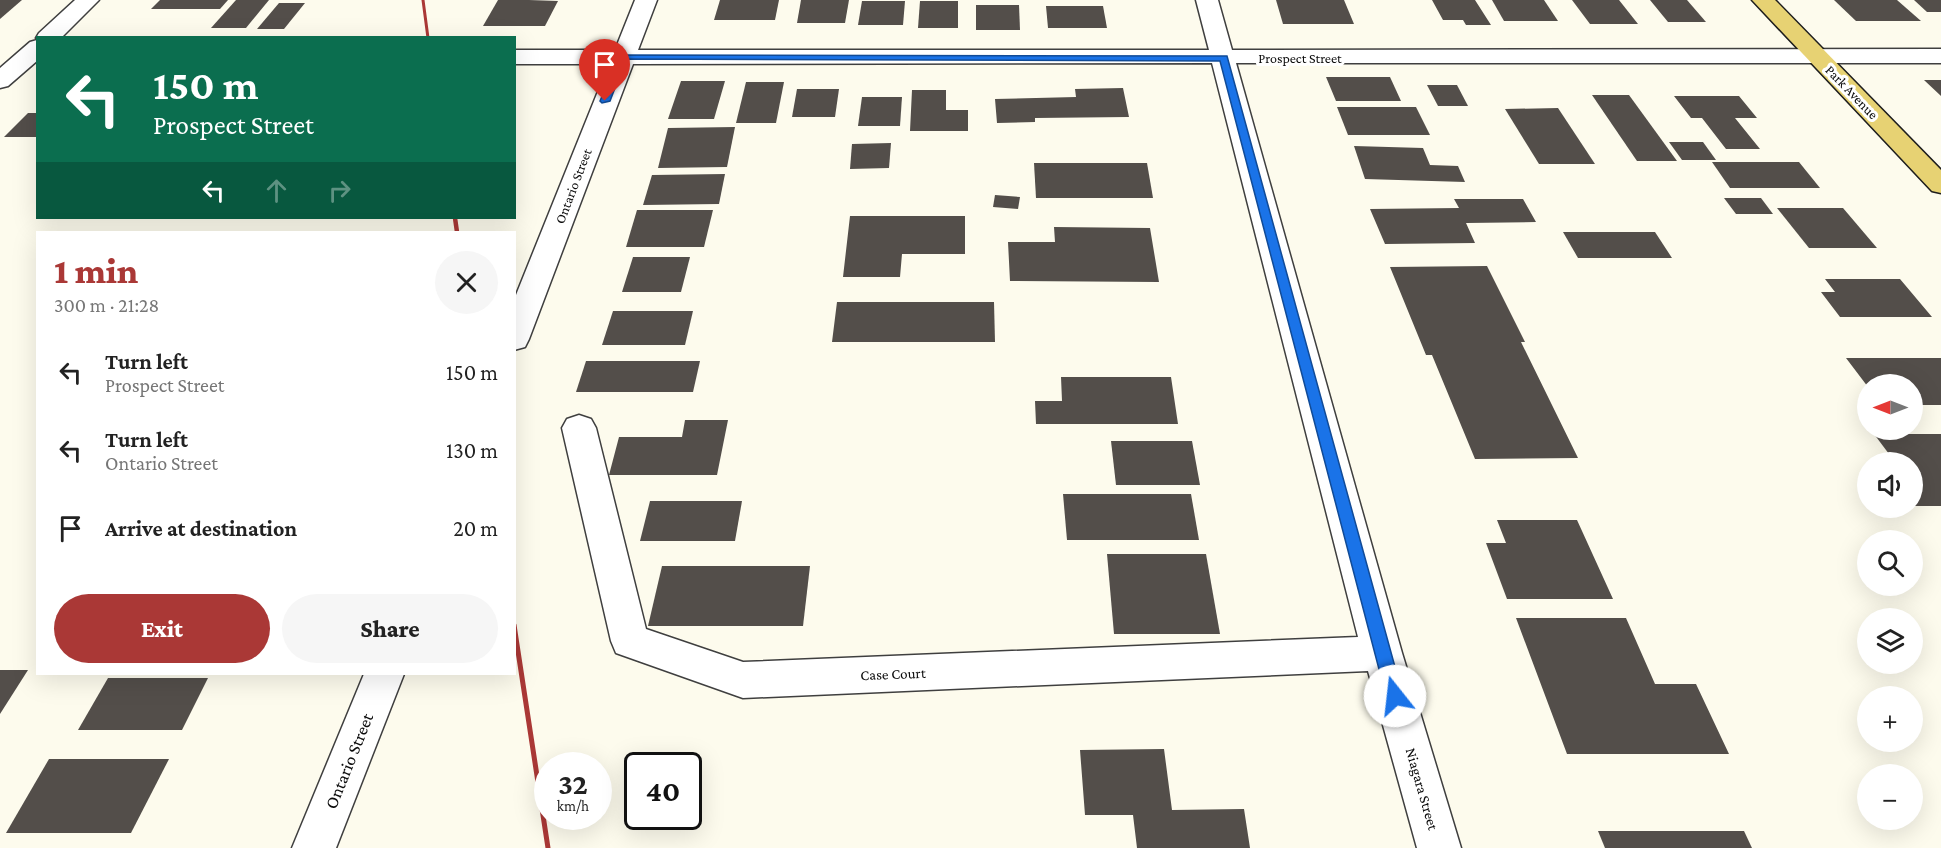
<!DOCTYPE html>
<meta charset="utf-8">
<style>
:root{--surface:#fff;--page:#f6f6f6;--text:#222;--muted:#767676;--accent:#aa3836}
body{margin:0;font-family:"Crimson Pro",serif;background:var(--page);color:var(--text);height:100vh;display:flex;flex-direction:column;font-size:22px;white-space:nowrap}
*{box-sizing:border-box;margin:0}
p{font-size:20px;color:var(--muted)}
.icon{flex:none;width:33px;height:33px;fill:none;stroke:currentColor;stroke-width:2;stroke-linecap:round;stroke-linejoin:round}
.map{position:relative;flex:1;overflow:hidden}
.drawer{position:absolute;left:36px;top:231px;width:480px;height:444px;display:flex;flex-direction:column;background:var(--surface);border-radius:0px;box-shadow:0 6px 24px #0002}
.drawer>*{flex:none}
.top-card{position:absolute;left:36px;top:36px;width:480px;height:183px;border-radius:0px;box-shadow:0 6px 24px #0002;background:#0b6e4f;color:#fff;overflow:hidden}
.needle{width:39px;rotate:270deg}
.tools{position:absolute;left:1857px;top:374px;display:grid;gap:12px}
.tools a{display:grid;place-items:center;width:66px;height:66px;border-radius:50%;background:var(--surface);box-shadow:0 6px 24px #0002;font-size:30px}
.speed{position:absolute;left:534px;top:752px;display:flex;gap:12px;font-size:30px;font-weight:700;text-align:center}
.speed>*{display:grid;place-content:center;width:78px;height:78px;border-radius:50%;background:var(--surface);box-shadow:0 6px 24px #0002;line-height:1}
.speed small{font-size:15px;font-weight:400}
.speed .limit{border:3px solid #111;border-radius:9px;background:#fff;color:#111}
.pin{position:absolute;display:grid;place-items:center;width:51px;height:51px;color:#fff;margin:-62px -26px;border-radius:50% 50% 50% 0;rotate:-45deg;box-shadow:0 0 6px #0007}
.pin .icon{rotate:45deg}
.me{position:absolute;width:66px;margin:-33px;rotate:344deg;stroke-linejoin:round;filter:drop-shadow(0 0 4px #0008)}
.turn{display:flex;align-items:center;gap:21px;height:126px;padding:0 18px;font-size:27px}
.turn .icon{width:78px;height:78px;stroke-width:2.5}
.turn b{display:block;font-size:42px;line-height:51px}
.lanes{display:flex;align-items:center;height:57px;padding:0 18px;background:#0003;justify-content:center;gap:30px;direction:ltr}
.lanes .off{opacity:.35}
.round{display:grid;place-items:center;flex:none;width:63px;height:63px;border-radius:32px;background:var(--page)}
.headline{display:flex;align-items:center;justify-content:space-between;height:102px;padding:0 18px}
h1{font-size:36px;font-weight:800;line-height:45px;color:var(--accent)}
.action{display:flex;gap:12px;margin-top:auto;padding:12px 18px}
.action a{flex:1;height:69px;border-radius:36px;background:var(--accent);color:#fff;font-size:24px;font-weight:800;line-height:69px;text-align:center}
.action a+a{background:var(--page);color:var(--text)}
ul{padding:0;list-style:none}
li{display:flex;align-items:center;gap:18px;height:78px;padding:0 18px}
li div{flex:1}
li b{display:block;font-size:22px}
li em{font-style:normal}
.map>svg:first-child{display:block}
</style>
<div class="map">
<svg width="1941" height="848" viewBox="0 0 1941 848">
<rect width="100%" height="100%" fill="#fdfbed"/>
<g fill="#534e4a">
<polygon points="0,0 22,0 0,19"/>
<polygon points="160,0 228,0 220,9 151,9"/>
<polygon points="236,0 269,0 246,28 211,28"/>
<polygon points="498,0 529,0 558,1 545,26 483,26"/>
<polygon points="720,0 779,0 775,20 714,20"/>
<polygon points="801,0 849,0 845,23 797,23"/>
<polygon points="1276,0 1344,0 1354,24 1283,24"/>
<polygon points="1432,0 1475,0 1491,25 1466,25 1463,20 1443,20"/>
<polygon points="1492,0 1544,0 1558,21 1504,21"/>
<polygon points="1572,0 1619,0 1638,24 1590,24"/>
<polygon points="1650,0 1687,0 1706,22 1668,22"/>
<polygon points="1834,0 1897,0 1921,21 1856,21"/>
<polygon points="1914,0 1941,0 1941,12 1927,12"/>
<polygon points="862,1 905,1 903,25 858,25"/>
<polygon points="920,1 958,1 958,28 918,28"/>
<polygon points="279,3 305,3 284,29 257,29"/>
<polygon points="976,5 1019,5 1020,30 976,30"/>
<polygon points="1046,6 1103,6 1107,28 1048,28"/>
<polygon points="1326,77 1390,77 1401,101 1336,101"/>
<polygon points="1924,80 1941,80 1941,96"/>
<polygon points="681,81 725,81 714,119 668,119"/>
<polygon points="746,82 784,82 776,123 736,123"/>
<polygon points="1427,85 1457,85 1468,106 1438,106"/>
<polygon points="1123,88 1129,117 1035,118 1035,122 997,123 995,99 1076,97 1075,89"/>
<polygon points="797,89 839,89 835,117 792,117"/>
<polygon points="912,90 946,90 946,110 968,110 968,131 910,131"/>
<polygon points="1592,95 1629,95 1677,161 1637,161"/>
<polygon points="1674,96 1739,96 1757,118 1735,118 1760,149 1726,149 1702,118 1691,118"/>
<polygon points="862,97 902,97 900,126 858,126"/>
<polygon points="1337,107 1416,107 1430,135 1348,135"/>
<polygon points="1558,108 1595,164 1539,164 1505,109"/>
<polygon points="28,113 38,113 38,137 4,137"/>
<polygon points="735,127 727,167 658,168 668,128"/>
<polygon points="1669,142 1703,142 1716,160 1682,160"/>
<polygon points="891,143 889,168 850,169 852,144"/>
<polygon points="1354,146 1423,148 1430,165 1458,166 1465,182 1365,179"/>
<polygon points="1712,162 1799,162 1820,188 1730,188"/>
<polygon points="1034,163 1147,163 1153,198 1036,198"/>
<polygon points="725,174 719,204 643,205 652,175"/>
<polygon points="995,195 1020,197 1018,209 993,207"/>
<polygon points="1724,198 1761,198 1773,214 1736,214"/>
<polygon points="1454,199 1523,199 1536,222 1466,223 1475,243 1385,244 1370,209 1459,208"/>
<polygon points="1777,208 1843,208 1877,248 1809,248"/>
<polygon points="637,210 713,210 704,247 626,247"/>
<polygon points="850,216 965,216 965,254 902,254 900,277 843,277"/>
<polygon points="1054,227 1150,228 1159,282 1010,281 1008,242 1055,242"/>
<polygon points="1563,232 1655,232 1672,258 1578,258"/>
<polygon points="633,257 690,257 681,292 622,292"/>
<polygon points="1487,266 1525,342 1521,342 1578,458 1475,459 1432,355 1426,355 1390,267"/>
<polygon points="1825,279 1900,279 1932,317 1840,317 1821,292 1835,292"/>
<polygon points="837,302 994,302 995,342 832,342"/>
<polygon points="613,311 693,311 685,345 602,345"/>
<polygon points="1846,358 1941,358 1941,405 1912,405 1912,384 1868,384 1868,387"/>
<polygon points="586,361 700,361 693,392 576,392"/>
<polygon points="1061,377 1171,377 1178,424 1036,424 1035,401 1062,401"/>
<polygon points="685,420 728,420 717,475 609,475 619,437 682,437"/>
<polygon points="1874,434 1941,434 1941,506 1912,506 1912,462 1895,462"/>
<polygon points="1111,441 1192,441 1200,485 1116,485"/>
<polygon points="1063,494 1191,494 1199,540 1067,540"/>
<polygon points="650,501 742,501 735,541 640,541"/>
<polygon points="1497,520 1577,520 1613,599 1507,599 1486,543 1506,543"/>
<polygon points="1107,554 1206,554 1220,634 1114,634"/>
<polygon points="662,566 810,566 803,626 648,626"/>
<polygon points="1516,618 1626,618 1655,684 1696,684 1729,754 1567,754"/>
<polygon points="0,670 28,670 0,714"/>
<polygon points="108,678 208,678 182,730 78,730"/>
<polygon points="1164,749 1172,810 1244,809 1250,848 1137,848 1133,815 1085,815 1080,750"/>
<polygon points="49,759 169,759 131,833 6,833"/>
<polygon points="1598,831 1744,831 1752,848 1605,848"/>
</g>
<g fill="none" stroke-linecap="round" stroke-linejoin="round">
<g stroke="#3f3f3f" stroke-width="3">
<g id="minor">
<polygon points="75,0 99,0 61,38 38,38 38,60 8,86 0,88 0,68 30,42 37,40 36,38 39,33"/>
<polygon points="635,0 657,0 638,50 1209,50 1196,0 1218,0 1232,50 1941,49 1941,63 1236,63 1402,653 1461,848 1417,848 1368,671 743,698 616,653 611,641 562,428 567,419 579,415 591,419 596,428 646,629 743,662 1358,637 1212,63 633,64 529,339 525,347 514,350 514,300 609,64 514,64 514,50 615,50"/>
<polygon points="364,674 404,674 336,848 292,848"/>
</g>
</g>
<g stroke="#1d1d1d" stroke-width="3">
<polygon id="major" points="1752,0 1775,0 1941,170 1941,193 1932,191"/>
</g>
<use href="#minor" fill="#fff" fill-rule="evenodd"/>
<use href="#major" fill="#e7d273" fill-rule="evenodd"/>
<polyline stroke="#aa3836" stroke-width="3" points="423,0 428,38"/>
<polyline stroke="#aa3836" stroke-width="4.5" points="455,218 457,232"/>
<polyline stroke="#aa3836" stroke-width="5" points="514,625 548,848"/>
</g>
<polygon fill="#1a73e8" stroke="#114b97" stroke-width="1.5" points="619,55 1227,56 1403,696 1400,702 1395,704 1389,702 1386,696 1220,61 626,59 610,101 602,103 600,101"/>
<g text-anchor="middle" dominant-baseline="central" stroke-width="6" stroke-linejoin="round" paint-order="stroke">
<g font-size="14" fill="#0c0c0c" stroke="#fff">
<text x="1300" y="58">Prospect Street</text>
<text transform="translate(1852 92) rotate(46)">Park Avenue</text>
<text transform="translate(573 186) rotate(-69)">Ontario Street</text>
</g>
<g font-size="15" fill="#0c0c0c" stroke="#fff">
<text transform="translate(893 674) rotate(-2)">Case Court</text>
<text transform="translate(1422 789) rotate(74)">Niagara Street</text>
</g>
<g font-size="18" fill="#0c0c0c" stroke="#fff">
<text transform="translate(349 761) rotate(-68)">Ontario Street</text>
</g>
</g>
</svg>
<div class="tools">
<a><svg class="needle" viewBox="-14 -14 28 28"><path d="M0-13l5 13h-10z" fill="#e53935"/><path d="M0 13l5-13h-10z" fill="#767676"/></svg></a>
<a><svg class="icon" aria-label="sound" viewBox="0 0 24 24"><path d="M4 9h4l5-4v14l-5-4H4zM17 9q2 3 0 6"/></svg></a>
<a><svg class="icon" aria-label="search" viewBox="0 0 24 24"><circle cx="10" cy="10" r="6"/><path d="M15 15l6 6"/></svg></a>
<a><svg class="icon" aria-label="layers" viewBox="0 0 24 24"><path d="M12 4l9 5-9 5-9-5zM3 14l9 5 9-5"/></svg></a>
<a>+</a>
<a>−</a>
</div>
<div class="speed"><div>32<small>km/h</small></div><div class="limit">40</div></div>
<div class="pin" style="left:605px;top:101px;background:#d93025"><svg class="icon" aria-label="arrive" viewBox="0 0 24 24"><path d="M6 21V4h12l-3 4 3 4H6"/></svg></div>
<svg class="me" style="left:1395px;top:696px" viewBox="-20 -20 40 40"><circle r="19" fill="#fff"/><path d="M0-13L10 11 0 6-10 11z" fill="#1a73e8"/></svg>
<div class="top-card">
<div class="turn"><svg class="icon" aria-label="left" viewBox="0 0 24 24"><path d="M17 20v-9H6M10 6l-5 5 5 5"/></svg><div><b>150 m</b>Prospect Street</div></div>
<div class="lanes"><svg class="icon" aria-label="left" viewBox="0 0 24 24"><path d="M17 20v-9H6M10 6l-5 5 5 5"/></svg><svg class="icon off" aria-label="ahead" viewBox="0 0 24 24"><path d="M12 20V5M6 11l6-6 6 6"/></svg><svg class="icon off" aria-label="right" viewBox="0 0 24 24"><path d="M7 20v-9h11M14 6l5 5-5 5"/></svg></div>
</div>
<section class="drawer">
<div class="headline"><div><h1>1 min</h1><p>300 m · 21:28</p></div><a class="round"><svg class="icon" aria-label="close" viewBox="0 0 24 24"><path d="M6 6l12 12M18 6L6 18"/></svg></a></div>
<ul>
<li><svg class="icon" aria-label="left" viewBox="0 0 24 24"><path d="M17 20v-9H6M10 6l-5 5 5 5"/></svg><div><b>Turn left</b><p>Prospect Street</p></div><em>150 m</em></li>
<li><svg class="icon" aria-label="left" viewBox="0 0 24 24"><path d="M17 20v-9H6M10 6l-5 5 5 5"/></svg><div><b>Turn left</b><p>Ontario Street</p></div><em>130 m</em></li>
<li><svg class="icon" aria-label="arrive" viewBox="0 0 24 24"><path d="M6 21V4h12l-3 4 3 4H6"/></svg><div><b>Arrive at destination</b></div><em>20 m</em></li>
</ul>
<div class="action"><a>Exit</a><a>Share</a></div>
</section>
</div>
